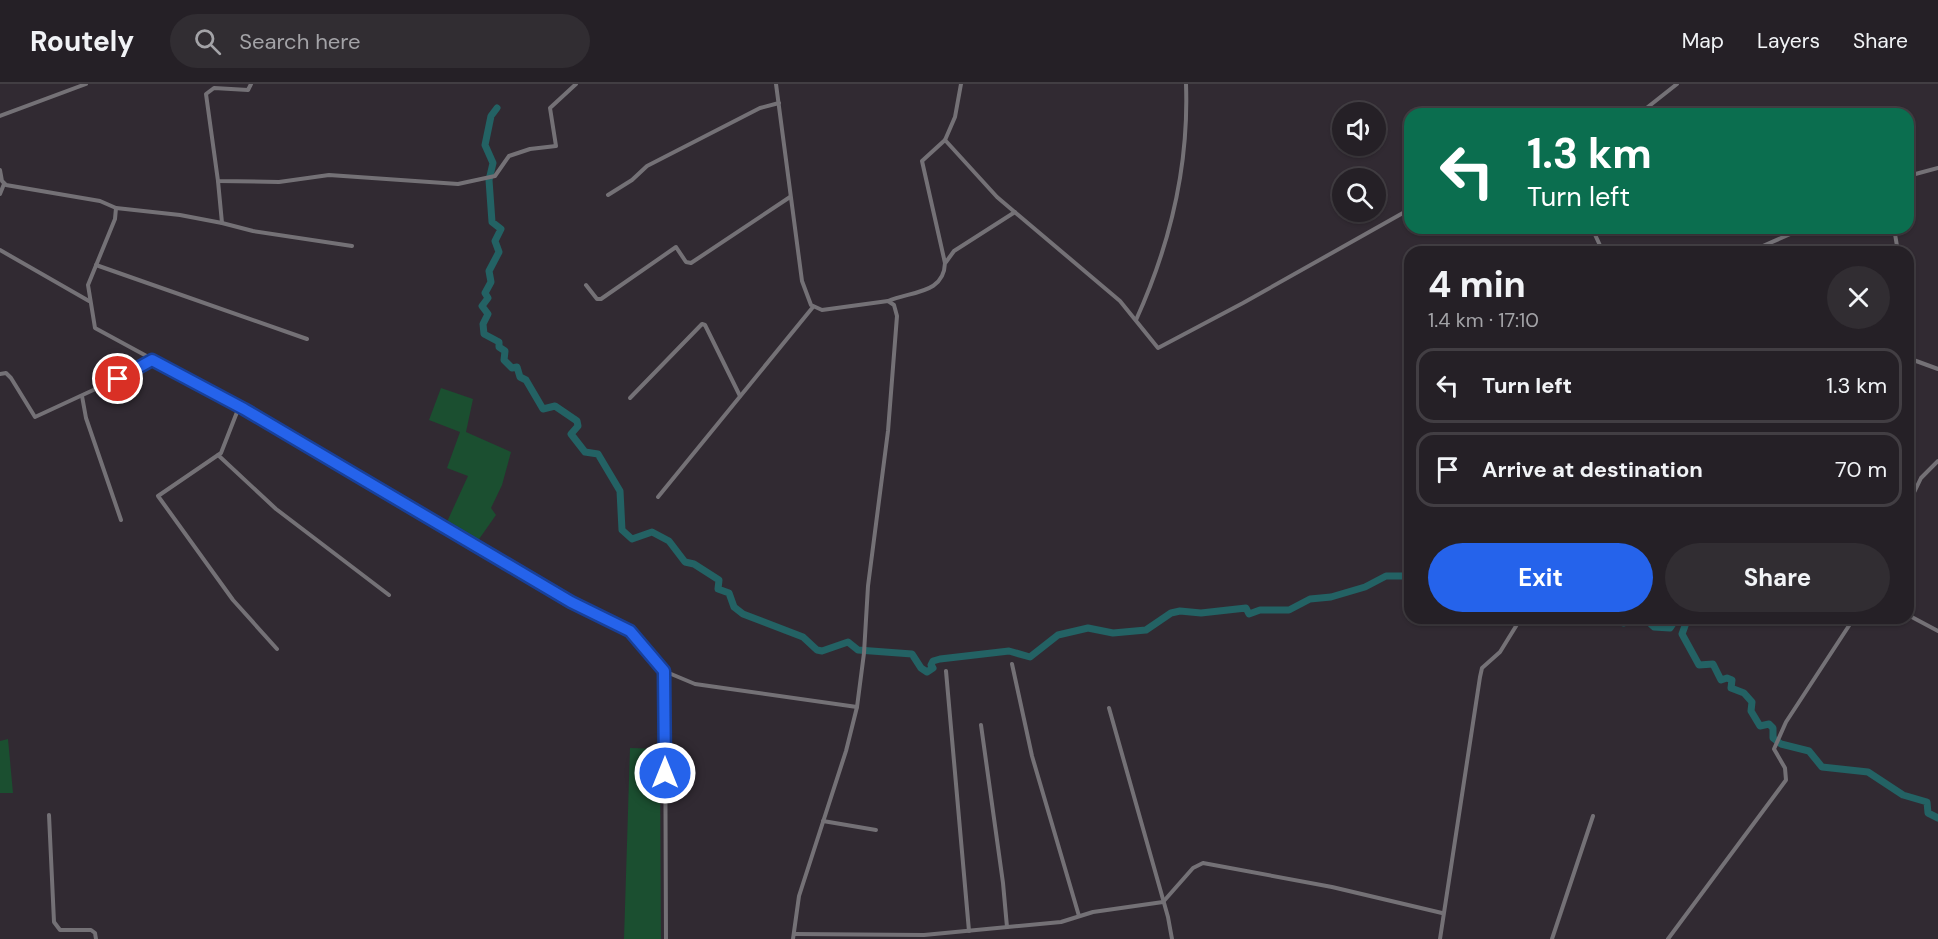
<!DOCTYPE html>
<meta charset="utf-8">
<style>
:root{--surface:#252026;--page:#312d32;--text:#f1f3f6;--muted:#a3a3a7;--line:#423e43;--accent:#2563eb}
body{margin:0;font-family:"DM Sans",sans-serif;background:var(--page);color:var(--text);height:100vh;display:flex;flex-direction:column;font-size:22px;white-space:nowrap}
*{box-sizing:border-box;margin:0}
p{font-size:20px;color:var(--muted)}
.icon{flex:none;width:33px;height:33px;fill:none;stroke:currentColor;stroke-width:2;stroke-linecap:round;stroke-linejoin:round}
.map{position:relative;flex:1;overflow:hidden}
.drawer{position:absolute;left:1404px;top:162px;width:510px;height:378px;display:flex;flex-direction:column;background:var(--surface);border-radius:18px;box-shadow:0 2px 4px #0004,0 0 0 2px var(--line)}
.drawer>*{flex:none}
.banner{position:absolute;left:1404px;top:24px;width:510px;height:126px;border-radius:18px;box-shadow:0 2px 4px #0004,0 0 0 2px var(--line);background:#0b6e4f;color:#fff;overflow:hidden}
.buttons{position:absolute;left:1332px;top:18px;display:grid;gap:12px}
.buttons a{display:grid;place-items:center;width:54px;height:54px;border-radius:50%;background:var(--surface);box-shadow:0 2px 4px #0004,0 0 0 2px var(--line);font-size:30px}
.pin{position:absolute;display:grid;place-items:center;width:51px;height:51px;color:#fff;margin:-26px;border:3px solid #fff;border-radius:50%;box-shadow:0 2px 6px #0007}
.me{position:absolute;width:66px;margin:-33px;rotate:0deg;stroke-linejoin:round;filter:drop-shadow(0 0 4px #0008)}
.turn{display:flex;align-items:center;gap:21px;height:126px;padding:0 24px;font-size:27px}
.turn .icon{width:78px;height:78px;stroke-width:2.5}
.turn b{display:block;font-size:42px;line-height:51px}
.round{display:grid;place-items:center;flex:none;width:63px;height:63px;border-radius:32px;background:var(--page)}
.headline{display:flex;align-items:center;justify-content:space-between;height:102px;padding:0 24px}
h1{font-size:36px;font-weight:700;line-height:45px}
.action{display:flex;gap:12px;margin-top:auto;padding:12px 24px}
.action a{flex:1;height:69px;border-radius:36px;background:var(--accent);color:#fff;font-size:24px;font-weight:700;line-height:69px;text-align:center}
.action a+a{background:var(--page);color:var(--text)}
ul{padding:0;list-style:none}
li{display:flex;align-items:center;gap:18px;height:75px;margin:0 12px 9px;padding:0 12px;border:3px solid var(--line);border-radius:18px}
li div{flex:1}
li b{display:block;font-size:22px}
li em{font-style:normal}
header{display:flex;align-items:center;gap:36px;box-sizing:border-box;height:84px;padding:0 30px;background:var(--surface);border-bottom:2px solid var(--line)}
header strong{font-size:28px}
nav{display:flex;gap:33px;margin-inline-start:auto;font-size:21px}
.search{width:420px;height:54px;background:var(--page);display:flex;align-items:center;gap:15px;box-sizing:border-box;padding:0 21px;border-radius:33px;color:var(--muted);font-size:22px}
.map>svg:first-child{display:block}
</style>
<header>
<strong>Routely</strong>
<div class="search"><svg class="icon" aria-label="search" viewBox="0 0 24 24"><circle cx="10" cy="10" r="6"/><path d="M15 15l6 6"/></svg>Search here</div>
<nav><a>Map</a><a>Layers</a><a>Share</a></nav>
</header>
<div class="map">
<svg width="1938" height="855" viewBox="0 0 1938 855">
<rect width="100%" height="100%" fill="#312a32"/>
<g fill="#1b4f30">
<polygon points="441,304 473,315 466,348 511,368 502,401 491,424 496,431 477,458 446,440 468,392 447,384 460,348 429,336"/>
<polygon points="8,655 13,709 0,709 0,657"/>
<polygon points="630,664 660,665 661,855 624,855"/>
</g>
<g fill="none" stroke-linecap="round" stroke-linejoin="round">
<g stroke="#236264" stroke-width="7">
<polyline points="497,24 491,32 485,61 493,79 489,96 492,138 501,145 495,157 499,168 489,187 491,198 485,209 488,214 482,222 488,230 483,240 484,250 499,258 499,263 505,267 504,276 512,284 517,283 520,293 526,296 543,325 555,322 577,337 578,342 571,350 585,368 598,370 620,407 622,446 632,455 652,448 669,457 685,478 694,480 719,496 718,505 729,509 734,523 743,530 803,553 817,566 822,567 848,558 858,566 912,570 921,584 927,588 933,584 931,581 933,577 940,575 1009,567 1030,573 1058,551 1088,544 1113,549 1146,546 1171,529 1180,527 1201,529 1246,524 1249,530 1260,526 1289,526 1310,515 1331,513 1365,503 1386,492 1410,492"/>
<polyline points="1604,534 1624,539 1630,534"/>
<polyline points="1644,534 1654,543 1670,544 1676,535 1686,539 1682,550 1699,581 1713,580 1721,596 1727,594 1732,596 1731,604 1744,609 1752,618 1751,627 1760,642 1769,640 1773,644 1773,654 1781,660 1809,667 1822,683 1868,688 1903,711 1927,718 1928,729 1938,734"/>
</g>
<g stroke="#747176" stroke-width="4">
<polyline points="251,0 248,6 214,4 206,10 218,97 279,98 329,91 458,100 495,92 509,72 530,65 556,62 550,24 576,0"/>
<polyline points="776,0 802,197 811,221 822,226 888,217 894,221 897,232 888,347 868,502 864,569 857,623 846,667 799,812 793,855"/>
<polyline points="1639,30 1677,0"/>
<polyline points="0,32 86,0"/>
<polyline points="945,56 955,33 961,0"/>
<polyline points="0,86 2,97 6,101 100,117 116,124 115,135 88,201 95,244 244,325 571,518 623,542 630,547 661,582 665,595 666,855"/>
<polyline points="1908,92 1938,84"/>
<polyline points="0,110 4,100"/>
<polyline points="608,111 632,96 647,82 760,24 779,19"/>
<polyline points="116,124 180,131 222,139 218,97"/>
<polyline points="222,139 253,147 352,162"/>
<polyline points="1592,144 1603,168"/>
<polyline points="1894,144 1898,168"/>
<polyline points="0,166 89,217"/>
<polyline points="1655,168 1667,162 1701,168"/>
<polyline points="1740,168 1756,165 1804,144"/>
<polyline points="946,178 954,167 1015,128"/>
<polyline points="96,181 307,255"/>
<polyline points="586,201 597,215 601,215 676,163 686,178 691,179 790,113"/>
<path d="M 888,217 C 912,207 944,210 945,179 L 922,77 L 945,56 L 997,113 L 1120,217 L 1158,264 L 1243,219 L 1410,125"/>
<path d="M 1136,236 C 1170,161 1189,82 1186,0"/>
<polyline points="1908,274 1938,285"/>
<polyline points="0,290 6,289 11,294 35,333 130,289 152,276"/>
<polyline points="82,312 86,334 121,436"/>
<polyline points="630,314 702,240 705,241 740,312"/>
<polyline points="239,323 221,369 158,412 233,516 277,565"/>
<polyline points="218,371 276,425 389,511"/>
<polyline points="658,413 813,223"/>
<polyline points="1908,421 1921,394 1938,377"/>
<polyline points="1908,531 1938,547"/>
<polyline points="1012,580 1032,672 1079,832"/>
<polyline points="664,587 695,600 857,623"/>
<polyline points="946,587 969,847"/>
<polyline points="1109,624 1168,833 1172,855"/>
<polyline points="981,641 1003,799 1007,843"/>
<polyline points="49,731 54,838 60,846 91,846 95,849 96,855"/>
<polyline points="823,737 876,746"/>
<polyline points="794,850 924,851 1061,838 1093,828 1163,818 1193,784 1203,779 1332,803 1442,829"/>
<polyline points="1440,855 1480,593 1482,584 1500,568 1521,534"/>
<polyline points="1552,855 1593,732"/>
<polyline points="1668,855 1786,696 1785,684 1774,665 1786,638 1854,534"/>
</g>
</g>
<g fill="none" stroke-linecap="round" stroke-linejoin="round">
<g stroke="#184099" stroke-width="15">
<polyline id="route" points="118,295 152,276 244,325 571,518 630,547 664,587 665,689"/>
</g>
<use href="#route" stroke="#2563eb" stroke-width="10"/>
</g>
</svg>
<div class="buttons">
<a><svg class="icon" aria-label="sound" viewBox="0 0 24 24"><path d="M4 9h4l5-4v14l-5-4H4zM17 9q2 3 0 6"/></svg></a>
<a><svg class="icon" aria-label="search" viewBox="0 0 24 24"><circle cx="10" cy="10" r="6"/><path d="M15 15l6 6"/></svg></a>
</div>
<div class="pin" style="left:118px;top:295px;background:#d93025"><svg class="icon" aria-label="arrive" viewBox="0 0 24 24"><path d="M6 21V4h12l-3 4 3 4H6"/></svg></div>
<svg class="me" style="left:665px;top:689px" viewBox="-20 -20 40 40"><circle r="17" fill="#2563eb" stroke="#fff" stroke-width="3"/><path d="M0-11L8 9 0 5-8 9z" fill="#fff"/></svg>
<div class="banner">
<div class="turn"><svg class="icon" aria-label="left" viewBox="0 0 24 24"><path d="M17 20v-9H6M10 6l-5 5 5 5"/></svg><div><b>1.3 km</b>Turn left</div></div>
</div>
<section class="drawer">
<div class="headline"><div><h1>4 min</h1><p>1.4 km · 17:10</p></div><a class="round"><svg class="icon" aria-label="close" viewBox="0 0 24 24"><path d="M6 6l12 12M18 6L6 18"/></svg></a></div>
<ul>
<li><svg class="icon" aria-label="left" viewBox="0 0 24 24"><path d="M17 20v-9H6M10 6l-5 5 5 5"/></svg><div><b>Turn left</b></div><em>1.3 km</em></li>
<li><svg class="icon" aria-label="arrive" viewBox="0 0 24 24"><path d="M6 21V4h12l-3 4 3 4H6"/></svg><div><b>Arrive at destination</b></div><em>70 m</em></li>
</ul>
<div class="action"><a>Exit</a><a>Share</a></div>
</section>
</div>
